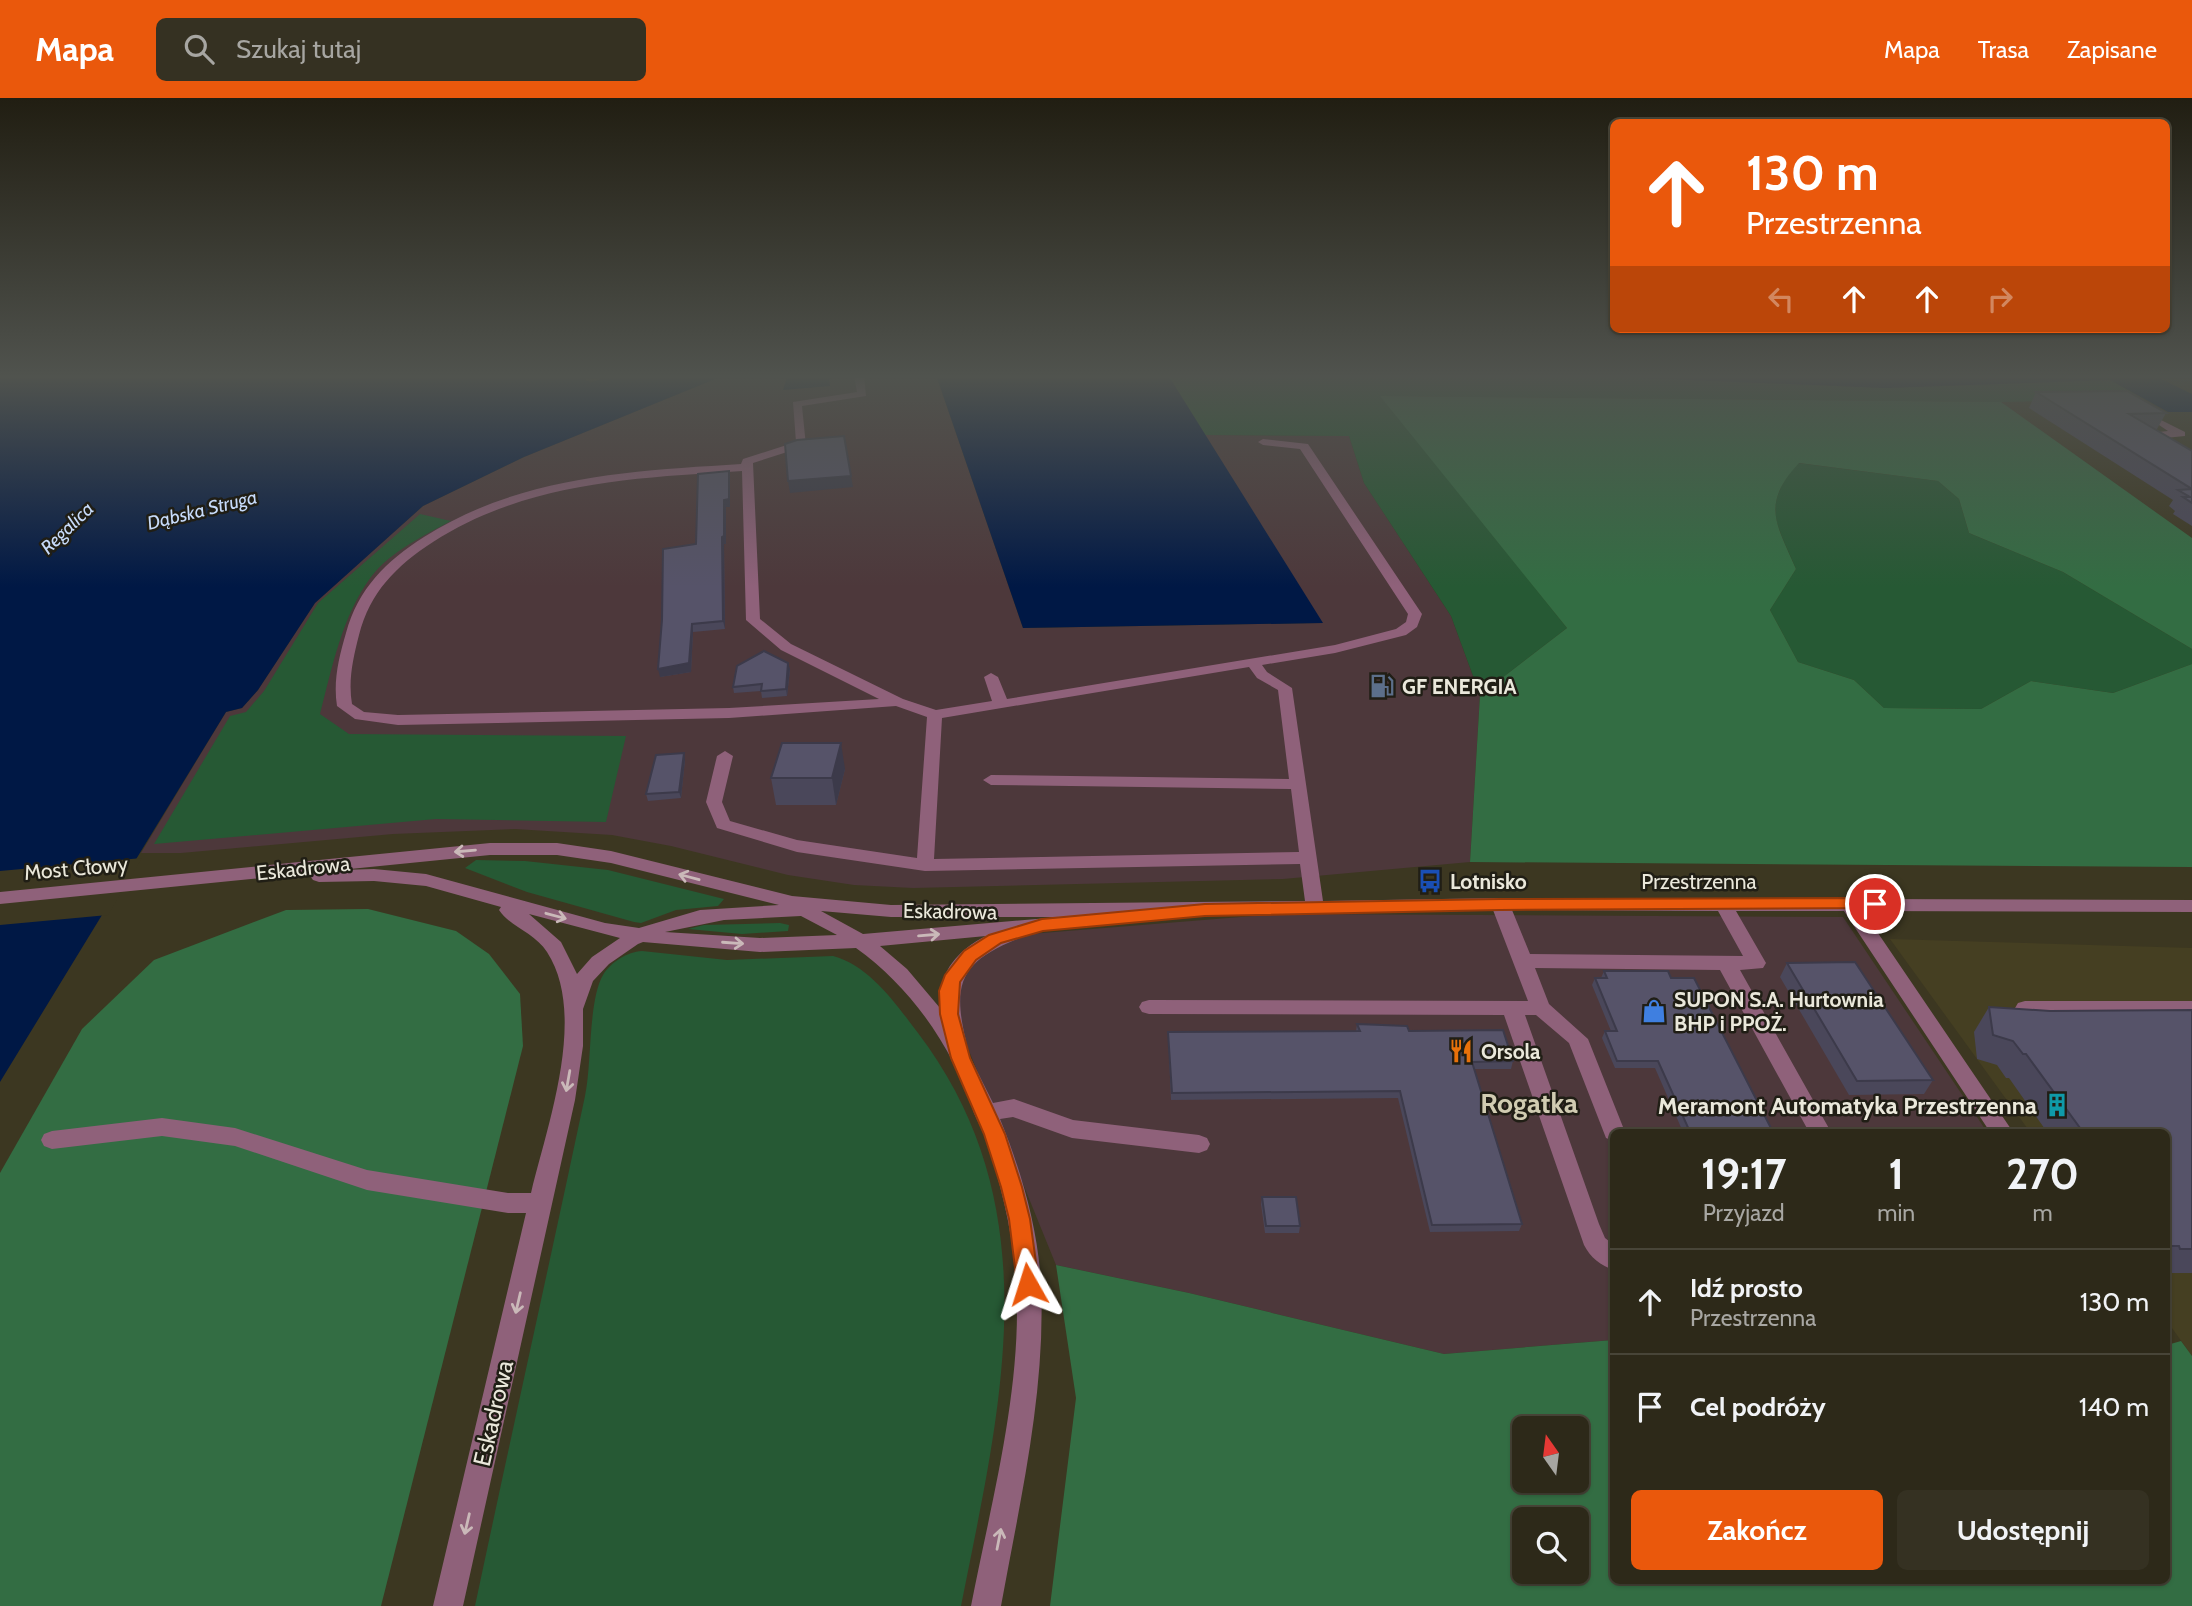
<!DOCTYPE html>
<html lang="pl">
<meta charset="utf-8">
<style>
:root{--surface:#2d2919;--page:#353122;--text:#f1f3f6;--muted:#a7a6a2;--line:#484538;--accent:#ea580c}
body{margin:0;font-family:Cabin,sans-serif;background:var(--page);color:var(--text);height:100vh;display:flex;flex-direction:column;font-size:26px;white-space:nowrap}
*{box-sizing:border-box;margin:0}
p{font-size:23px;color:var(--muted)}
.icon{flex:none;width:38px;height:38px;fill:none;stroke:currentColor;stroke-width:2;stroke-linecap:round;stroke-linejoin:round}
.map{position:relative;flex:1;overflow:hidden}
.side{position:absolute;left:1610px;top:1031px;width:560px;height:455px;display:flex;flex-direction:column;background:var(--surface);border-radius:10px;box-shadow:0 2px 5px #0004,0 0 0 2px var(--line)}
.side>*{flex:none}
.guide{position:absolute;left:1610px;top:21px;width:560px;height:214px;border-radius:10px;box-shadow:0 2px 5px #0004,0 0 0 2px var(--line);background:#ea580c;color:#fff;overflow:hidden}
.needle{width:46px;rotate:346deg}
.fabs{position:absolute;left:1512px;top:1318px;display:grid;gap:14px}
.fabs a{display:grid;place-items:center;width:77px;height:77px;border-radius:10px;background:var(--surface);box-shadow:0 2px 5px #0004,0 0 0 2px var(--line);font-size:35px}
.pin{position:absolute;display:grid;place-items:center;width:60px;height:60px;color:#fff;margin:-30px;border:4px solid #fff;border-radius:50%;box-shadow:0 2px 7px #0007}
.me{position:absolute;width:77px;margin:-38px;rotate:354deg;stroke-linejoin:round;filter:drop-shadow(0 0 5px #0008)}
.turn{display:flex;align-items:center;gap:24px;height:147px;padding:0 21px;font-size:32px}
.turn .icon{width:91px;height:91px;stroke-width:2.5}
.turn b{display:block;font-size:49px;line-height:60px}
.lanes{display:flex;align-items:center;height:66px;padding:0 21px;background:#0003;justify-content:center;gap:35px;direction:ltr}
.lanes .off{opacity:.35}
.eta{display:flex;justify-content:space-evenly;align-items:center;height:119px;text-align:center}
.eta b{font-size:42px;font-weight:700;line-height:49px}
.cta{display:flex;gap:14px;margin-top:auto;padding:14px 21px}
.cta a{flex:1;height:80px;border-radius:10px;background:var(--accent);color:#fff;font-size:28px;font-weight:700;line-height:80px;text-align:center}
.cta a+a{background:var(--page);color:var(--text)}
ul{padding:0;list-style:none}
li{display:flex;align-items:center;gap:21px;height:105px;padding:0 21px;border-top:2px solid var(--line)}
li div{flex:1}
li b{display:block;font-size:26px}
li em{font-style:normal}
header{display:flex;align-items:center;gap:42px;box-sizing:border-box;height:98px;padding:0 35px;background:var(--accent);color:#fff}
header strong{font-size:33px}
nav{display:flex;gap:38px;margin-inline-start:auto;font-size:24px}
.search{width:490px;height:63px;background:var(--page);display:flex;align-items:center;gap:18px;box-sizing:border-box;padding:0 24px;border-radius:10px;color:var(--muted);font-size:26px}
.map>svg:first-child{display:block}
</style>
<header>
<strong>Mapa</strong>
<div class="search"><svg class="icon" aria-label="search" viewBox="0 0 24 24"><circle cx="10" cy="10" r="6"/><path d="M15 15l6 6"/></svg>Szukaj tutaj</div>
<nav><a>Mapa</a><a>Trasa</a><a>Zapisane</a></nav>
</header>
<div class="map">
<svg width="2192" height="1508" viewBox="0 0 2192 1508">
<rect width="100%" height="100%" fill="#3c3721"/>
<g fill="#4d383b">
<polygon points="725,277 788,277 783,291 829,288 829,277 936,277 1023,530 1322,525 1205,337 1349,338 1364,385 1451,518 1480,597 1470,764 1283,781 913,790 854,787 788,777 671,748 612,737 515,731 393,736 181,755 141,755 226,614 242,610 258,592 315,505 423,408 524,359"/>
<polygon points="1278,816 1843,819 1987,1034 1614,1034 1613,1242 1444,1256 1189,1195 1056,1167 963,938 955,898 970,867 991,848 1030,836"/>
</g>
<polygon fill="#453f22" points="1890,841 2192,850 2192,1258 2167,1223 2166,1034 2030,1034"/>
<g fill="#265934">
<polygon points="1168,277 1571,277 1885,290 2110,282 2143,301 2001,304 1381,298 1567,530 1480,597 1451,518 1364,385 1349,338 1205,337"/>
<path d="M 1798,365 L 1938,383 L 1959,401 L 1969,435 L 2063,474 L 2192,551 L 2192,566 L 2113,595 L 2031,583 L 1981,611 L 1884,610 L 1854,582 L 1798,564 L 1770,512 L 1796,471 C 1776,424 1761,408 1798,365 Z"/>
<path d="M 420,416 L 451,423 C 423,438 390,454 371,479 C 342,518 332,570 320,616 L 349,636 L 626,638 L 606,724 L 436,721 L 154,746 L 230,618 L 246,614 L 264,593 L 318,505 Z"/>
<polygon points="476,762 525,763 608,772 724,801 718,808 676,812 641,825 634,824 527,794 465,770"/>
<polygon points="780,825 789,827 788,833 742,836 688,831 704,827"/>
<path d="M 642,853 L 727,862 L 833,858 C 870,868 896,906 918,935 C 1052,1111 1000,1311 961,1508 L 475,1508 C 511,1338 549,1168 585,998 C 592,966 588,903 603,877 C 611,864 627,854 642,853 Z"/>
</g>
<g fill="#336d43" fill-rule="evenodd">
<path d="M 1380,298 L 2001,304 L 2192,440 L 2192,551 L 2063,474 L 1969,435 L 1959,401 L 1938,383 L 1799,365 C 1760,407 1777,426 1796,471 L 1770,512 L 1798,564 L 1854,582 L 1884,610 L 1981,611 L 2031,583 L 2113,595 L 2192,566 L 2192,769 L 1470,764 L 1480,597 L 1567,530 Z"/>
<polygon points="368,811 456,833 489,856 520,896 523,948 381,1508 0,1508 0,1075 82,931 154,862 286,812"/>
<path d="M 1056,1167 L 1189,1195 L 1444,1256 L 1613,1242 L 1614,1482 L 2166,1482 L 2167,1247 L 2181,1243 L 2192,1258 L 2192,1508 L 1050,1508 L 1076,1300 ZM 1524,1330 L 1577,1330 L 1577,1382 L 1524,1382 ZM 1524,1421 L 1577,1421 L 1577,1474 L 1524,1474 Z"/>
</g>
<g fill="#001845">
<polygon points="0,277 572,277 591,284 616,277 725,277 524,359 423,408 315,505 258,592 242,610 226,614 0,984"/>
<polygon points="788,277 829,277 830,288 783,292"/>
<polygon points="936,277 1168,277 1323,525 1023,530"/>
<polygon points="1568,277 2153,277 2192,296 2192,314 2168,314 2110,282 1885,290"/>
</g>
<polygon fill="#3c3721" points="142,760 108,817 0,827 0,773"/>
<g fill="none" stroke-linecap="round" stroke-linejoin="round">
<g fill="#8f617a" fill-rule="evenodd">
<path d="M 854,277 L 864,277 L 866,298 L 802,308 L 806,348 L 753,365 L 760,521 L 791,546 L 903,601 L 936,612 L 992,603 L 984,579 L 991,575 L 998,579 L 1007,601 L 1335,547 L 1396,531 L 1406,524 L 1408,516 L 1300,351 L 1263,347 L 1258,344 L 1263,341 L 1308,346 L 1422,516 L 1417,529 L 1406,537 L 1335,555 L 1262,567 L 1267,574 L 1292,590 L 1323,803 L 1500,800 L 2192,802 L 2192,814 L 1863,813 L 2013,1034 L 1990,1034 L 1844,813 L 1736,813 L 1766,865 L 1763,870 L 1740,872 L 1831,1034 L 1809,1034 L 1720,872 L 1535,870 L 1549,906 L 1588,941 L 1625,1034 L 1614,1034 L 1614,1043 L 1606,1040 L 1569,945 L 1536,917 L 1525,917 L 1599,1126 L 1605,1140 L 1614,1147 L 1614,1172 C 1601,1168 1590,1159 1584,1147 L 1504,917 L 1149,916 L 1142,914 L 1139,909 L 1142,904 L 1149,902 L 1528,903 L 1493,812 L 1080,819 L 1085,824 L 1083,829 L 1076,830 L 1019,835 L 1017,841 C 961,864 952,885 966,943 L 964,947 L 993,1005 L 1014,1001 L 1073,1022 L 1199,1037 L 1207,1040 L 1210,1046 L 1207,1052 L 1199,1055 L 1072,1040 L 1013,1019 L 1000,1021 C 1021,1072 1038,1130 1041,1186 C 1046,1294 1020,1403 1001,1508 L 971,1508 C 991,1405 1023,1289 1016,1183 C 1013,1135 1001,1085 985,1039 C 982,1030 977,1023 974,1015 C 954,951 911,889 856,850 L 760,854 L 643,844 L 638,846 L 609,866 L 593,883 L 583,911 L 583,948 L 575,1002 L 463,1508 L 433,1508 L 526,1115 L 508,1115 L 367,1092 L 235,1048 L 162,1038 L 52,1051 L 44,1048 L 41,1042 L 44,1036 L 52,1033 L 162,1020 L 235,1030 L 367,1072 L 508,1095 L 531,1095 C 547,1028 588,917 547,854 C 535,835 509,828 499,812 L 501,809 L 426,788 L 374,783 L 319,784 L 313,782 L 310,778 L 312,775 L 0,806 L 0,794 L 490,745 L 557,745 L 611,753 L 792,798 L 891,807 L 1305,803 L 1300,766 L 925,773 L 797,754 L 717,730 L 706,704 L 717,658 L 725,653 L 733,658 L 722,704 L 730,723 L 797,742 L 917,760 L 927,619 L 896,608 L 729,620 L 398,627 L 355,621 L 337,608 C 333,583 339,559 346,535 C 358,491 386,463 424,439 C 520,378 631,373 741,366 L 743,361 L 796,344 L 793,304 L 857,294 ZM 742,373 L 746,522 L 781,552 L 879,601 L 729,610 L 398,617 L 364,614 L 352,606 C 348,583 353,560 359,537 C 370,494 396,468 433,444 C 526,384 634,380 742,373 ZM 1249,569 L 1257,580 L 1278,592 L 1289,681 L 991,677 L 983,682 L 991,687 L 1291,691 L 1299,754 L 934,761 L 942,620 ZM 490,757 L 557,757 L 611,765 L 779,807 L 700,812 L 639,830 L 605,825 L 426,776 L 374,771 L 340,772 ZM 1512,812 L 1718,813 L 1743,858 L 1530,856 ZM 821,813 L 891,819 L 1060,819 L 863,836 ZM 529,816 L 620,840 L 592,859 L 577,876 L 561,844 ZM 801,818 L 837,837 L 760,840 L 665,834 L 724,822 ZM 986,838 C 957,852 937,876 940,910 L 907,871 L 880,848 Z"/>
<polygon points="2161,322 2185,334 2185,338 2165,340 2192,356 2192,364 2149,339 2149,335 2168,333 2156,325"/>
<polygon points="2025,903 2192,903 2192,917 2025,917 2018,915 2015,910 2018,905"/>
</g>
</g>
<g fill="#4a475a">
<polygon points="2036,294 2166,315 2157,331 2154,331 2192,353 2192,428 2173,416 2175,413 2169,408 2173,402 2029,310"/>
<polygon points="730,380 730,409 726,409 726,446 724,446 725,531 693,534 691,574 660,579 696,446"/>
<polygon points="790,571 787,598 762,600 761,593 734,595 733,589"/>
<polygon points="685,662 681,700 648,703 646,696"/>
<polygon points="845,671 836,707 776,707 771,680"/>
<polygon points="1787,865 1933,982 1924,996 1849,997 1780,879"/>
<polygon points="1604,873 1671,880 1773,1034 1683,1034 1655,970 1615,970 1602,940 1605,933 1611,933 1592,887 1595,880 1601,880"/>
<polygon points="1989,909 2050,913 2192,912 2192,1175 2166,1175 2166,1034 2047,1034 2009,980 2006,980 1997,967 1977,961 1974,934"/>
<polygon points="1357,926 1409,933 1513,963 1511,971 1474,971 1522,1126 1519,1133 1430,1134 1398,1000 1171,1002 1168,934 1356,933"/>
<polygon points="1262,1099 1300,1128 1299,1135 1265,1135 1261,1106"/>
</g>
<g fill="#3c3a4a">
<polygon points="729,373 730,380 730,409 726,409 726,446 724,446 725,531 723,523 722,439 724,402"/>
<polygon points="851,378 853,389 790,395 788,383"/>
<polygon points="692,526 693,534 691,574 660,579 658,571"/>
<polygon points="788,565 790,571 787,598 786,591"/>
<polygon points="841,645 845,671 836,707 832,680"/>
<polygon points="684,655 685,662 681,700 679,694"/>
</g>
<g fill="#565369" stroke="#3c3a4a" stroke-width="2">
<polygon points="2127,293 2166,315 2129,316 2192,353 2192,391 2036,294"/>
<polygon points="844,338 851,378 788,383 785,346 797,342"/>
<polygon points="729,373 729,401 724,402 724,438 722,439 723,523 692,526 689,565 658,571 662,522 663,451 696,446 698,376"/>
<polygon points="2192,391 2192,405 2183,399 2190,399 2178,392"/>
<polygon points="764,553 788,565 786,591 761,593 762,586 733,589 737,568"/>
<polygon points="782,645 841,645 832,680 771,680"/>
<polygon points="684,655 679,694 646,696 656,657"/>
<polygon points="1855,864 1933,982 1857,983 1787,865"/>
<polygon points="1604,873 1668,873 1671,880 1694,880 1773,1034 1690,1034 1658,963 1617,963 1605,933 1617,933 1595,880 1607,880"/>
<polygon points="1989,909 2050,913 2192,912 2192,1151 2180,1151 2179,1148 2166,1148 2166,1034 2083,1034 2026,956 2023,956 2013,943 1993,937"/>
<polygon points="1357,926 1407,928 1409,933 1503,932 1513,963 1472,964 1522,1126 1432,1127 1400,993 1172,995 1168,934 1360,933"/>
<polygon points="1262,1099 1296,1099 1300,1128 1266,1128"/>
</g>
<defs><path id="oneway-shaft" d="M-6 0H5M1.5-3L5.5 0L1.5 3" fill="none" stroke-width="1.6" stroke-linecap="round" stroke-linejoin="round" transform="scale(1.75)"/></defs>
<g stroke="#cab9b9">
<use href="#oneway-shaft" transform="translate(465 753) rotate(175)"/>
<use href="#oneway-shaft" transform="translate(689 779) rotate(-165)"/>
<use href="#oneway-shaft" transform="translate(556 818) rotate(15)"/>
<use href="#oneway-shaft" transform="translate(929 837) rotate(-5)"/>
<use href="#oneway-shaft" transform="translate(733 845) rotate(4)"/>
<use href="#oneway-shaft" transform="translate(568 983) rotate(100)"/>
<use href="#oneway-shaft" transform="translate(518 1205) rotate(103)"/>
<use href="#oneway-shaft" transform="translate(467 1426) rotate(103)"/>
<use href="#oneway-shaft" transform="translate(999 1441) rotate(-79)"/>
</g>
<linearGradient id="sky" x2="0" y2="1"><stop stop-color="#211e12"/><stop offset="0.57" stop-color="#50534e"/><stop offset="1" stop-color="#50534e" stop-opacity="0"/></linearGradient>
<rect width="2192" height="489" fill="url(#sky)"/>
<polygon fill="#ea580c" stroke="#983908" stroke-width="2" points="1875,800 1881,802 1883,806 1881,810 1500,812 1205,818 1043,833 1001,845 976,862 960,884 958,916 970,960 1005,1036 1022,1089 1030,1121 1039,1186 1036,1194 1028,1197 1020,1194 1017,1186 1009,1121 1001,1089 984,1036 951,960 940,916 939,893 945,877 964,853 989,837 1042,821 1205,806 1500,801"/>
<defs>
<g id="fuel-bare" transform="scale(1.89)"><path d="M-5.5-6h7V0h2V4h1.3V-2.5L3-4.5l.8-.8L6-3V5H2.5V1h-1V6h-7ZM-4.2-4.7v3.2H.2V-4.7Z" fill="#5c6f8a" stroke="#201e15" stroke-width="2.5" paint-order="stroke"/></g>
<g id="bus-bare" transform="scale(1.89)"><path d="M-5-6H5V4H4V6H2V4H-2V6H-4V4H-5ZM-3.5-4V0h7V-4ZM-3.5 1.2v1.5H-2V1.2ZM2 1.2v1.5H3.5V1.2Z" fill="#1a4fb4" stroke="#201e15" stroke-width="2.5" paint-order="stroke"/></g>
<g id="shop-bare" transform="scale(1.89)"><path d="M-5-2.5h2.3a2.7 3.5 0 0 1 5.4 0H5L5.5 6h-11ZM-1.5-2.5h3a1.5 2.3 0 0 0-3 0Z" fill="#3f7fe0" stroke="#201e15" stroke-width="2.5" paint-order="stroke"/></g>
<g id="restaurant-bare" transform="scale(1.89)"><path d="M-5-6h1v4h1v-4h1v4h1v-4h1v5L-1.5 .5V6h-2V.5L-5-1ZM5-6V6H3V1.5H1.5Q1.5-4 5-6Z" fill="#e8710a" stroke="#201e15" stroke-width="2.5" paint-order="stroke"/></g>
<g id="building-bare" transform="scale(1.89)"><path d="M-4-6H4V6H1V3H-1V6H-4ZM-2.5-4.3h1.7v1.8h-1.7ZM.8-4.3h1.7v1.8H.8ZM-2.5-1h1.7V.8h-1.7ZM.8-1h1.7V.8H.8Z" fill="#0f9aa8" stroke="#201e15" stroke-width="2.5" paint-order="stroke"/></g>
</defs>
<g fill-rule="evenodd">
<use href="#fuel-bare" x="1382" y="588"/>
<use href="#bus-bare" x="1430" y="783"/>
<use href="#shop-bare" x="1654" y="913"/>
<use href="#restaurant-bare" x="1461" y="953"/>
<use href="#building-bare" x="2057" y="1007"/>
</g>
<g text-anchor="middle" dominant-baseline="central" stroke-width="5" stroke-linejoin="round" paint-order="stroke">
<g font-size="19" font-style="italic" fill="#c7dbfa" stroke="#201e15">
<text transform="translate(202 412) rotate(-14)">Dąbska Struga</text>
<text transform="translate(67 430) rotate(-44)">Regalica</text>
</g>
<g font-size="21" font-weight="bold" fill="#eae8db" stroke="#201e15" text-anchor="start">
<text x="1402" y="588">GF ENERGIA</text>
<text x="1450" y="783">Lotnisko</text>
<text x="1674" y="901">SUPON S.A. Hurtownia<tspan x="1674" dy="24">BHP i PPOŻ.</tspan></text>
<text x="1481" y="953">Orsola</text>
</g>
<g font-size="21" fill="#eae8db" stroke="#201e15">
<text transform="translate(76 770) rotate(-5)">Most Cłowy</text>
<text transform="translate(303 770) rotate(-6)">Eskadrowa</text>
<text x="1699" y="783">Przestrzenna</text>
<text transform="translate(950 813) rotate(1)">Eskadrowa</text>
</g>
<g font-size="24" font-weight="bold" fill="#eae8db" stroke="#201e15" text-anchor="end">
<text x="2037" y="1007">Meramont Automatyka Przestrzenna</text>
</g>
<g font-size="24" fill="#eae8db" stroke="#201e15">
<text transform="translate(493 1315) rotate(-77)">Eskadrowa</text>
</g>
<g font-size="28" font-weight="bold" fill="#d1ccb2" stroke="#201e15">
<text x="1529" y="1005">Rogatka</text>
</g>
</g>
</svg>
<div class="fabs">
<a><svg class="needle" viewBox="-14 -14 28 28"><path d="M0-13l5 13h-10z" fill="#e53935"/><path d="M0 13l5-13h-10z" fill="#a7a6a2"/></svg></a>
<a><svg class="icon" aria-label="search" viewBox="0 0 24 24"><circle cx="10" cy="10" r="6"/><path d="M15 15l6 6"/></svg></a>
</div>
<div class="pin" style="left:1875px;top:806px;background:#d93025"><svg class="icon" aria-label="arrive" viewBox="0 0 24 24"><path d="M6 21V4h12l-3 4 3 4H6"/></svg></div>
<svg class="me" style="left:1028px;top:1186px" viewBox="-20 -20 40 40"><path d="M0-17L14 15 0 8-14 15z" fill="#ea580c" stroke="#fff" stroke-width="4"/></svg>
<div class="guide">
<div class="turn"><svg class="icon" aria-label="ahead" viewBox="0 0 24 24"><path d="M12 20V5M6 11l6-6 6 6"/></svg><div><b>130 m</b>Przestrzenna</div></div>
<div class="lanes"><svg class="icon off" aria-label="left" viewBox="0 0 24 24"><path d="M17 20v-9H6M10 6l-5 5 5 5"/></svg><svg class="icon" aria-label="ahead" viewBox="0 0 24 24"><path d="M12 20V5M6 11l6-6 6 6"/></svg><svg class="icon" aria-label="ahead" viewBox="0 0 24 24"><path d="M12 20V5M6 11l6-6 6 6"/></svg><svg class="icon off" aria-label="right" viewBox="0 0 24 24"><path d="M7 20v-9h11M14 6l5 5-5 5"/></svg></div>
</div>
<section class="side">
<div class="eta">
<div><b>19:17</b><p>Przyjazd</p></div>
<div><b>1</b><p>min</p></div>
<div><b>270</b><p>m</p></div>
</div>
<ul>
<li><svg class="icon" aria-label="ahead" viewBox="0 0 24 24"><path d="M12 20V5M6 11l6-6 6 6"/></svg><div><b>Idź prosto</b><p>Przestrzenna</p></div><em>130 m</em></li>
<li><svg class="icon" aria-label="arrive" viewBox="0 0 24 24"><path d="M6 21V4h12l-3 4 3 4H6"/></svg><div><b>Cel podróży</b></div><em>140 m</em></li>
</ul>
<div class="cta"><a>Zakończ</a><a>Udostępnij</a></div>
</section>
</div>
